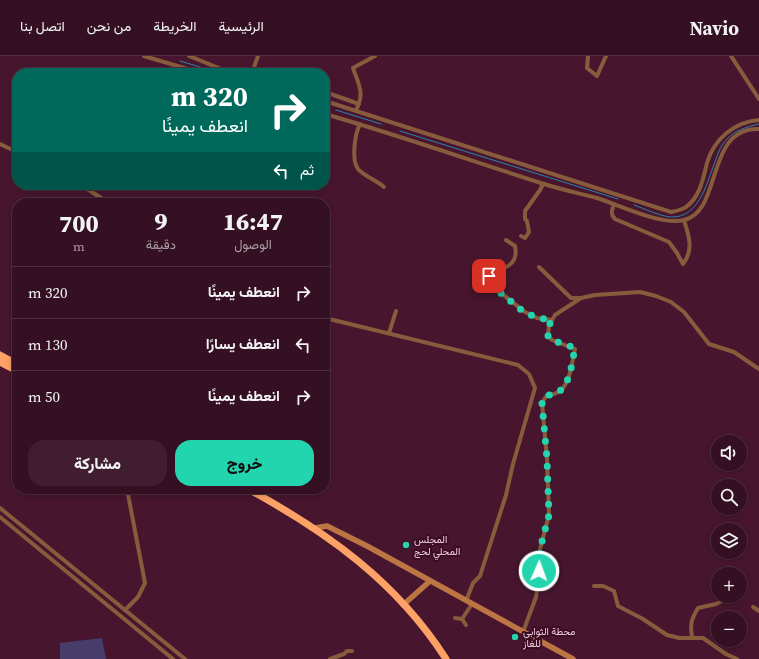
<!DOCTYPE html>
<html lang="ar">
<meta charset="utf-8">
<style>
:root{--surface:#351022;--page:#401e2f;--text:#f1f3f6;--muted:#aa9da5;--line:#4f3040;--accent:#23d5af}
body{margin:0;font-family:"Source Serif 4",Vazirmatn,serif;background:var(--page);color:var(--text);direction:rtl;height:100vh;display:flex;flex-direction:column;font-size:15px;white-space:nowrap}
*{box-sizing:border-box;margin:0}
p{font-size:13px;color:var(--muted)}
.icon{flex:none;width:22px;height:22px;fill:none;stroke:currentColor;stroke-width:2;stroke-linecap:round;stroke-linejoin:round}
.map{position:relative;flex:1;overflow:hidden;direction:ltr}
.panel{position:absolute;left:12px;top:142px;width:318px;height:296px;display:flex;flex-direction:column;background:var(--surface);border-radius:16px;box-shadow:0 2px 6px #0003,0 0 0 1px var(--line);direction:rtl}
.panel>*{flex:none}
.guide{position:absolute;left:12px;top:12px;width:318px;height:122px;border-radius:16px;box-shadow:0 2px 6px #0003,0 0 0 1px var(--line);direction:rtl;background:#00695c;color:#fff;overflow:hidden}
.controls{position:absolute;left:711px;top:379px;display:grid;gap:8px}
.controls a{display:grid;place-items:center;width:36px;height:36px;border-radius:50%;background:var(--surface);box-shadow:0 2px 6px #0003,0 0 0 1px var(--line);font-size:20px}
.pin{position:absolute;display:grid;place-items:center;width:34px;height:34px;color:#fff;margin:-17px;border-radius:8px;box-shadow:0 2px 6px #0006}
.me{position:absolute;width:44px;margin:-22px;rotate:2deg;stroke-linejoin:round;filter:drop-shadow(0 0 3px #0008)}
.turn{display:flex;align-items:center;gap:14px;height:84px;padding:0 16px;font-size:18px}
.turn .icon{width:52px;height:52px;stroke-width:2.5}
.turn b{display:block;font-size:28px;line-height:34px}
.then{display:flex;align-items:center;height:38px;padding:0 16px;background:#0003;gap:8px;font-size:15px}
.eta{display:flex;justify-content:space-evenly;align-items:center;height:68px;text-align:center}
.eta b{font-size:24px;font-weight:800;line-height:28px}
.cta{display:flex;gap:8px;margin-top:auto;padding:8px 16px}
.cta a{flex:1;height:46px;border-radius:16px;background:var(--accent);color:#111;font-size:16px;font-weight:800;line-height:46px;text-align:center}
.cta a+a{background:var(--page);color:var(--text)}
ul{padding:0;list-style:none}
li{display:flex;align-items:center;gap:12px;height:52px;padding:0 16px;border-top:1px solid var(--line)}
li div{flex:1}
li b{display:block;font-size:15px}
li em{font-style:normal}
header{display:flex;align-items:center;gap:24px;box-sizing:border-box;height:56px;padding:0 20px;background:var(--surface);border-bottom:1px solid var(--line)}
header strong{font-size:19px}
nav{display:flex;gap:22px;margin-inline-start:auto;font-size:14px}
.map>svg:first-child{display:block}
</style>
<header>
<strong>Navio</strong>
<nav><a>الرئيسية</a><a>الخريطة</a><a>من نحن</a><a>اتصل بنا</a></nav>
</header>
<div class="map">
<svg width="759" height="603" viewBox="0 0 759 603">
<rect width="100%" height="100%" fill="#47162e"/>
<polygon fill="#473c6a" points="102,582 106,603 60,603 60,587"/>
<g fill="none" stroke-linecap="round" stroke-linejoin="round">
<g stroke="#2884af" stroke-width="1">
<polyline points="180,5 220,17"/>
<polyline points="336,54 381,68"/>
<polyline points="400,75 618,143"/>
<path d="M 634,149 C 645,153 659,160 671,161 C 698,162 706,130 713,111 C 717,101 719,91 727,83 C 735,74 747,71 759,68"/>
</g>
<g stroke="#895b3d" stroke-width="4">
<polyline points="144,0 201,17"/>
<polyline points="189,0 231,17"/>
<polyline points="588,0 587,12 597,20 606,0"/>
<polyline points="731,0 759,43"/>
<polyline points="225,13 242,17"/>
<polyline points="248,17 253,14 258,0"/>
<polyline points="325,36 359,48"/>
<path d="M 325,45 L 671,156 C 676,155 682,154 686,151 C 700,141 703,123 707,107 C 714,83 734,66 759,64"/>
<path d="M 356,54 C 365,38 359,29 353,12 L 375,0"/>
<path d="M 325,58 C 398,79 469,104 541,127 C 559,133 578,137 597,142 C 619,149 662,170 684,164 C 723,155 705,71 759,73"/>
<path d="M 360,68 C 355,77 351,104 358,113 C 364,120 376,124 384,131"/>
<polyline points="0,88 17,96"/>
<polyline points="81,129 109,147"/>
<path d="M 614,148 C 612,154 610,158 615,163 L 669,186 L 677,197 L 683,208 C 694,194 689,180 684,164"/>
<polyline points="521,180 525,182 529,176 527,165 525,163 525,155 540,134 543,128"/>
<path d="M 506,184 L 515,190 C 520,216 495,209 486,225 L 525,256 L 537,262 L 552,264"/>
<polyline points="539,211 571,242 581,242"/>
<polyline points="325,262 518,309 529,318 535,332 513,408 506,439 480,520 473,527 466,545"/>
<polyline points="389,277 396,255"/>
<polyline points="0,452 185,603"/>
<polyline points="0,461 173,603"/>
<polyline points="594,530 603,530 614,535 618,550 643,563 667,579 679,582 703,582 726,598 737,603"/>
<polyline points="753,551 759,555"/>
<polyline points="125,554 138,541 145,527 127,433"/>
<polyline points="455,562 462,563 472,548"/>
<polyline points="462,563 466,569"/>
<path d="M 523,576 L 536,541 L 538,528 L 540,493 L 549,459 L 547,403 L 542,347 L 547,339 C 570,340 571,310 575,293 L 552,284 L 548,280 L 549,269 L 555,259 L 581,242 L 595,239 L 640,236 L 656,240 L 671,246 L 684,256 L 709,288 L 734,296 L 759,313"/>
<path d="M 692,581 C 690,568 691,564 698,552 L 716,548 L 730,541"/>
<polyline points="330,603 344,598 347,595 352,595"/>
</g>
<g stroke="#be7544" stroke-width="5.5">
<polyline points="315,472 327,470 367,490 573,603"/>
<polyline points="403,549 430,525"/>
</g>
<g stroke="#fda266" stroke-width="7">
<polyline points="0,299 17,308"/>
<polyline points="0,306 17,315"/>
<path d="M 248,433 C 327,476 397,526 446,603"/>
</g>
</g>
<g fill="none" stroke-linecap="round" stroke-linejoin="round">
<path stroke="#23d5af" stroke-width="7" stroke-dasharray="0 12.6" d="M 489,220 L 486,225 L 524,256 L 538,262 L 552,264 L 549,269 L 548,280 L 552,284 L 575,292 C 571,310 570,340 546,339 L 542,347 L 547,403 L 549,459 L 540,493 L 539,515"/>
</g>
<g fill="#23d5af" stroke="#3c0b24" stroke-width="1.5">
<circle cx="406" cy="489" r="4"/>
<circle cx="515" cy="581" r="4"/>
</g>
<g text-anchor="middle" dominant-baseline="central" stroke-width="4" stroke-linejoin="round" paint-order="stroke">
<g font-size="10" fill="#f1d0dd" stroke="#3c0b24" text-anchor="start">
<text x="414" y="483">المجلس<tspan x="414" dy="12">المحلي لحج</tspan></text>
<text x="523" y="575">محطة الثوابي<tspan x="523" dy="12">للغاز</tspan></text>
</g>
</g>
</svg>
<div class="controls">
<a><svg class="icon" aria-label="sound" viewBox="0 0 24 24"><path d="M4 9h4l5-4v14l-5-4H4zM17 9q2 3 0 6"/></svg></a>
<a><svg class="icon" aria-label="search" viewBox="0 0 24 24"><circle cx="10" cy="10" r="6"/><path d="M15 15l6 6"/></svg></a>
<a><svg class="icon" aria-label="layers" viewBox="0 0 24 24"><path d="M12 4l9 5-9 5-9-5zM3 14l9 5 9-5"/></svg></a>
<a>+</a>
<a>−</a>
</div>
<div class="pin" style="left:489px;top:220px;background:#d93025"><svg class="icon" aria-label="arrive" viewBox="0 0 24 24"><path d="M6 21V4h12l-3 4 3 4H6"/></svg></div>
<svg class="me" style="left:539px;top:515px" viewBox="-20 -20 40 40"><circle r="17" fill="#23d5af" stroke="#fff" stroke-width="3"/><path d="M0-11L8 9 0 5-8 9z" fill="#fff"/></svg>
<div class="guide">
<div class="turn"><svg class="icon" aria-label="right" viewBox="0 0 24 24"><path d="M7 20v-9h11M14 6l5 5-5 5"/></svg><div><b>320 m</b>انعطف يمينًا</div></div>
<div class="then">ثم<svg class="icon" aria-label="left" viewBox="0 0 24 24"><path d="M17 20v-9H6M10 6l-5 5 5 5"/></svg></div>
</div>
<section class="panel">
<div class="eta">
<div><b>16:47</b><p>الوصول</p></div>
<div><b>9</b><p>دقيقة</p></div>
<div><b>700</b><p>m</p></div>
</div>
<ul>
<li><svg class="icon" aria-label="right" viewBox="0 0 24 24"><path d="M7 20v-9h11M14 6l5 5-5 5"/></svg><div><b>انعطف يمينًا</b></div><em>320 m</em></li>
<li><svg class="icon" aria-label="left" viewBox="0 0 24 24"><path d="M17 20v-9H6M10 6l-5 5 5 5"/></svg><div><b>انعطف يسارًا</b></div><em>130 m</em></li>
<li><svg class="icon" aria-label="right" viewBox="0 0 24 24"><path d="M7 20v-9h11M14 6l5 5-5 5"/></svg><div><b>انعطف يمينًا</b></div><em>50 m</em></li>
</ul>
<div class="cta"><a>خروج</a><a>مشاركة</a></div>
</section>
</div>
